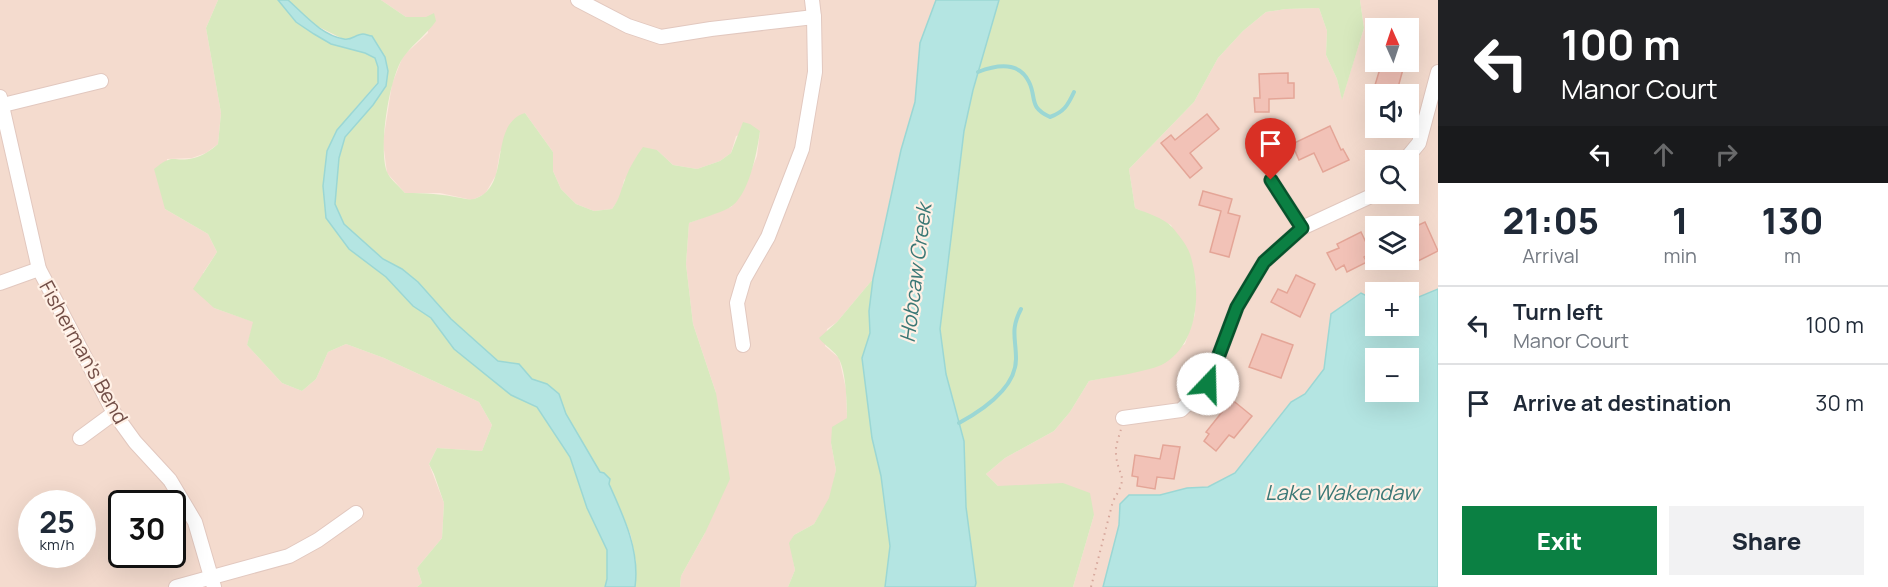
<!DOCTYPE html>
<meta charset="utf-8">
<style>
:root{--surface:#fff;--page:#f2f2f3;--text:#1f2937;--muted:#747a83;--line:#e0e1e3;--accent:#0b8043}
body{margin:0;font-family:Manrope,sans-serif;background:var(--page);color:var(--text);height:100vh;display:flex;flex-direction:column;font-size:22px;white-space:nowrap}
*{box-sizing:border-box;margin:0}
p{font-size:20px;color:var(--muted)}
.icon{flex:none;width:33px;height:33px;fill:none;stroke:currentColor;stroke-width:2;stroke-linecap:round;stroke-linejoin:round}
.map{position:relative;flex:1;overflow:hidden}
.details{display:flex;flex-direction:column;background:var(--surface);width:450px}
.details>*{flex:none}
.hud{background:#202124;color:#fff;overflow:hidden}
.needle{width:39px;rotate:357deg}
.fabs{position:absolute;left:1365px;top:18px;display:grid;gap:12px}
.fabs a{display:grid;place-items:center;width:54px;height:54px;border-radius:0px;background:var(--surface);box-shadow:0 6px 24px #0002;font-size:30px}
.speed{position:absolute;left:18px;top:490px;display:flex;gap:12px;font-size:30px;font-weight:700;text-align:center}
.speed>*{display:grid;place-content:center;width:78px;height:78px;border-radius:50%;background:var(--surface);box-shadow:0 6px 24px #0002;line-height:1}
.speed small{font-size:15px;font-weight:400}
.speed .limit{border:3px solid #111;border-radius:9px;background:#fff;color:#111}
.pin{position:absolute;display:grid;place-items:center;width:51px;height:51px;color:#fff;margin:-62px -26px;border-radius:50% 50% 50% 0;rotate:-45deg;box-shadow:0 0 6px #0007}
.pin .icon{rotate:45deg}
.me{position:absolute;width:66px;margin:-33px;rotate:21deg;stroke-linejoin:round;filter:drop-shadow(0 0 4px #0008)}
.turn{display:flex;align-items:center;gap:21px;height:126px;padding:0 24px;font-size:27px}
.turn .icon{width:78px;height:78px;stroke-width:2.5}
.turn b{display:block;font-size:42px;line-height:51px}
.lanes{display:flex;align-items:center;height:57px;padding:0 24px;background:#0003;justify-content:center;gap:30px;direction:ltr}
.lanes .off{opacity:.35}
.eta{display:flex;justify-content:space-evenly;align-items:center;height:102px;text-align:center}
.eta b{font-size:36px;font-weight:800;line-height:42px}
.cta{display:flex;gap:12px;margin-top:auto;padding:12px 24px}
.cta a{flex:1;height:69px;border-radius:0px;background:var(--accent);color:#fff;font-size:24px;font-weight:800;line-height:69px;text-align:center}
.cta a+a{background:var(--page);color:var(--text)}
ul{padding:0;list-style:none}
li{display:flex;align-items:center;gap:18px;height:78px;padding:0 24px;border-top:2px solid var(--line)}
li div{flex:1}
li b{display:block;font-size:22px}
li em{font-style:normal}
main{display:flex;flex:1;min-height:0}
.map>svg:first-child{display:block}
</style>
<main>
<div class="map">
<svg width="1438" height="587" viewBox="0 0 1438 587">
<rect width="100%" height="100%" fill="#fcebdf"/>
<g fill="#f4dbce" fill-rule="evenodd">
<path d="M 0,0 L 218,0 L 206,28 L 221,113 L 218,144 L 206,153 L 192,158 L 167,159 L 165,209 L 208,234 L 217,252 L 203,273 L 214,308 L 254,322 L 247,345 L 282,383 L 302,391 L 316,379 L 328,352 L 346,344 L 384,358 L 479,402 L 492,425 L 482,451 L 437,448 L 429,464 L 444,503 L 442,538 L 417,568 L 422,583 L 417,587 L 0,587 ZM 32,504 L 82,504 L 82,555 L 32,555 ZM 122,504 L 172,504 L 172,555 L 122,555 Z"/>
<polygon points="381,0 936,0 920,43 915,102 901,150 873,279 837,322 827,329 825,346 839,358 846,389 847,418 831,443 836,470 830,498 814,524 794,535 790,543 795,570 788,587 680,587 681,576 705,533 716,393 693,324 686,264 689,223 731,207 743,191 757,156 760,131 736,136 731,153 720,161 697,169 673,165 657,150 624,180 620,198 612,209 594,211 576,204 561,189 553,171 553,152 525,113 500,152 496,175 485,194 472,200 440,193 405,193 387,173 383,142 392,84 403,56 428,33 426,17 406,17"/>
<path d="M 1360,0 L 1438,0 L 1438,587 L 1073,587 L 1094,515 L 998,486 L 986,474 L 1005,458 L 1054,431 L 1070,412 L 1089,381 L 1145,369 L 1185,344 L 1195,314 L 1196,282 L 1171,225 L 1135,208 L 1129,169 L 1194,102 L 1218,58 L 1243,31 L 1266,12 L 1286,9 L 1319,8 L 1327,31 L 1326,55 L 1337,79 L 1342,99 L 1364,28 ZM 1376,28 L 1408,28 L 1408,62 L 1376,62 ZM 1376,94 L 1408,94 L 1408,128 L 1376,128 ZM 1376,160 L 1408,160 L 1408,194 L 1376,194 ZM 1376,226 L 1408,226 L 1408,260 L 1376,260 ZM 1376,292 L 1408,292 L 1408,326 L 1376,326 ZM 1376,358 L 1408,358 L 1408,392 L 1376,392 Z"/>
</g>
<g fill="#d8e9be">
<path d="M 218,0 L 278,0 L 296,22 L 331,44 L 365,53 L 375,58 L 378,67 L 378,82 L 352,112 L 323,186 L 349,249 L 386,277 L 413,306 L 431,318 L 454,349 L 511,395 L 537,407 L 570,457 L 587,508 L 607,550 L 607,580 L 605,587 L 417,587 L 422,583 L 417,568 L 442,538 L 444,503 L 434,474 L 429,464 L 437,448 L 482,451 L 492,425 L 479,402 L 384,358 L 346,344 L 328,352 L 316,379 L 302,391 L 282,383 L 247,345 L 253,322 L 214,308 L 193,289 L 217,252 L 208,234 L 165,209 L 154,169 C 175,152 172,163 194,158 C 203,156 211,150 218,144 L 221,113 L 206,28 Z"/>
<path d="M 288,0 L 381,0 L 406,17 L 426,17 L 434,13 L 436,21 C 427,34 414,43 405,55 C 389,74 378,150 387,172 C 390,179 400,187 405,193 C 425,193 442,194 461,198 C 466,199 470,200 474,199 C 513,187 487,125 525,113 L 553,152 L 553,171 L 561,189 L 576,204 L 594,211 L 612,209 C 621,197 620,191 626,177 C 630,166 636,157 643,147 L 657,150 L 673,165 L 697,169 L 720,161 L 731,153 L 743,122 L 750,124 L 760,131 C 757,152 749,197 729,208 C 717,214 702,218 689,223 L 686,264 L 693,324 L 716,393 L 730,479 L 705,533 L 681,576 L 680,587 L 635,587 L 636,563 L 631,536 L 622,513 L 609,484 L 592,460 L 566,414 L 559,394 L 547,384 L 532,380 L 519,364 L 498,361 L 451,319 L 418,282 L 402,269 L 383,259 L 344,224 L 335,204 L 339,158 L 345,137 L 373,105 L 386,86 L 388,71 L 385,57 L 372,36 L 356,36 L 349,39 L 343,39 L 313,24 Z"/>
<path d="M 999,0 L 1360,0 L 1364,28 L 1342,100 L 1337,79 L 1326,55 L 1327,31 L 1319,8 L 1286,9 L 1266,12 L 1243,31 L 1218,58 L 1194,102 L 1129,169 L 1135,208 C 1146,213 1164,218 1172,227 C 1178,234 1187,245 1190,254 C 1201,288 1200,341 1165,363 C 1150,372 1108,377 1089,381 L 1070,412 L 1054,431 L 1005,458 L 986,474 L 998,486 L 1063,483 L 1090,493 L 1094,515 L 1073,587 L 975,587 L 976,583 L 966,507 L 964,441 L 946,374 L 940,329 L 964,131 L 973,90 Z"/>
<path d="M 873,279 L 869,311 L 870,333 L 862,358 L 872,438 L 881,476 L 890,546 L 885,587 L 788,587 L 795,570 L 789,543 L 794,535 L 814,524 L 829,498 L 836,470 L 831,443 L 832,427 L 847,418 C 847,403 846,372 839,359 C 836,352 824,345 819,338 L 837,322 Z"/>
</g>
<g fill="#b4e5e2" stroke="#9bd7d4" stroke-width="1.5" fill-rule="evenodd">
<path d="M 278,0 L 288,0 C 305,15 321,35 344,39 C 351,41 356,34 363,34 C 366,34 369,36 372,36 L 385,57 L 388,71 L 386,86 L 373,105 L 345,137 L 339,158 L 335,204 L 344,224 L 383,259 L 402,269 L 418,282 L 451,319 L 498,361 L 519,364 L 532,379 L 547,384 L 559,394 L 566,414 L 600,472 L 604,473 L 610,479 L 609,484 C 624,517 640,551 635,587 L 605,587 L 607,579 L 607,550 L 587,508 L 570,457 L 537,407 L 511,395 L 454,349 L 431,318 L 413,306 L 386,277 L 349,249 L 326,218 L 323,186 L 327,151 L 337,130 L 378,83 L 378,67 L 375,58 L 365,53 L 331,44 L 314,34 L 296,22 Z"/>
<polygon points="936,0 999,0 973,90 964,131 940,329 946,374 964,441 966,507 976,583 975,587 885,587 890,546 881,476 872,438 862,358 870,333 869,311 873,279 901,150 915,102 920,43"/>
<path d="M 1438,289 L 1438,587 L 1103,587 L 1119,525 L 1120,504 L 1129,495 L 1160,495 L 1187,488 L 1208,487 L 1235,473 L 1291,402 L 1305,394 L 1324,369 L 1331,314 L 1361,293 L 1375,300 L 1376,326 L 1408,326 L 1409,301 ZM 1376,358 L 1408,358 L 1408,392 L 1376,392 Z"/>
</g>
<g fill="none" stroke-linecap="round" stroke-linejoin="round">
<g stroke="#9bd7d4" stroke-width="4">
<path d="M 978,72 C 996,65 1019,61 1029,82 C 1037,98 1028,107 1050,117 C 1064,112 1068,105 1074,92"/>
<path d="M 959,423 C 981,411 1016,388 1016,359 C 1016,338 1010,330 1021,309"/>
</g>
</g>
<g fill="#f2c2b7" stroke="#e4a597" stroke-width="1.5">
<polygon points="1382,62 1405,62 1397,91 1375,85"/>
<polygon points="1288,73 1288,83 1294,83 1294,98 1269,99 1269,112 1255,112 1254,98 1260,98 1259,74"/>
<polygon points="1207,114 1219,129 1190,153 1202,168 1190,178 1161,143 1171,135 1175,140"/>
<polygon points="1330,126 1341,150 1343,149 1349,160 1323,172 1314,153 1299,160 1292,144"/>
<polygon points="1203,191 1232,199 1228,213 1240,216 1229,257 1210,252 1221,211 1199,205"/>
<polygon points="1425,222 1438,251 1408,266 1408,230"/>
<polygon points="1361,232 1371,253 1364,257 1367,262 1347,272 1344,265 1336,270 1327,253 1339,248 1337,244"/>
<polygon points="1296,275 1315,284 1300,317 1271,302 1278,289 1287,293"/>
<polygon points="1262,334 1293,345 1281,378 1249,367"/>
<polygon points="1225,394 1252,416 1234,438 1229,435 1216,451 1204,441 1209,434 1206,432 1222,412 1215,406"/>
<polygon points="1163,445 1180,447 1174,479 1157,477 1155,489 1137,486 1138,477 1132,476 1135,455 1160,459"/>
</g>
<g fill="none" stroke-linecap="round" stroke-linejoin="round">
<g stroke="#e2c8bf" stroke-width="16">
<g id="minor">
<polyline points="578,0 628,26 661,37 711,29 814,17"/>
<polyline points="0,97 39,269 114,413 135,442 170,480 195,522 214,587"/>
<polyline points="3,105 101,81"/>
<polyline points="1405,160 1419,143 1438,72"/>
<polyline points="1271,180 1302,228"/>
<polyline points="0,283 39,269"/>
<polyline points="743,345 737,303 744,279 768,237 802,149 815,72 814,17 812,0"/>
<polyline points="1123,418 1181,410 1208,384 1237,307 1264,262 1302,228 1369,197 1376,191"/>
<polyline points="80,438 114,413"/>
<polyline points="176,587 289,556 318,540 356,513"/>
</g>
</g>
<path stroke="#d6a69b" stroke-width="2" stroke-dasharray="1.5 4.5" stroke-linecap="butt" d="M 1091,587 L 1113,501 C 1130,473 1118,479 1116,454 C 1115,446 1119,437 1121,429"/>
<use href="#minor" stroke="#fff" stroke-width="14"/>
</g>
<g fill="none" stroke-linecap="round" stroke-linejoin="round">
<g stroke="#07532c" stroke-width="15">
<polyline id="route" points="1208,384 1237,307 1264,262 1302,228 1271,180"/>
</g>
<use href="#route" stroke="#0b8043" stroke-width="10"/>
</g>
<g text-anchor="middle" dominant-baseline="central" stroke-width="4.5" stroke-linejoin="round" paint-order="stroke">
<g font-size="20" fill="#724e47" stroke="#fff0e5">
<text transform="translate(84 352) rotate(61)">Fisherman's Bend</text>
</g>
<g font-size="21" font-style="italic" fill="#3b7876" stroke="#fff0e5">
<text transform="translate(915 273) rotate(-83)">Hobcaw Creek</text>
<text x="1342" y="492">Lake Wakendaw</text>
</g>
</g>
</svg>
<div class="fabs">
<a><svg class="needle" viewBox="-14 -14 28 28"><path d="M0-13l5 13h-10z" fill="#e53935"/><path d="M0 13l5-13h-10z" fill="#747a83"/></svg></a>
<a><svg class="icon" aria-label="sound" viewBox="0 0 24 24"><path d="M4 9h4l5-4v14l-5-4H4zM17 9q2 3 0 6"/></svg></a>
<a><svg class="icon" aria-label="search" viewBox="0 0 24 24"><circle cx="10" cy="10" r="6"/><path d="M15 15l6 6"/></svg></a>
<a><svg class="icon" aria-label="layers" viewBox="0 0 24 24"><path d="M12 4l9 5-9 5-9-5zM3 14l9 5 9-5"/></svg></a>
<a>+</a>
<a>−</a>
</div>
<div class="speed"><div>25<small>km/h</small></div><div class="limit">30</div></div>
<div class="pin" style="left:1271px;top:180px;background:#d93025"><svg class="icon" aria-label="arrive" viewBox="0 0 24 24"><path d="M6 21V4h12l-3 4 3 4H6"/></svg></div>
<svg class="me" style="left:1208px;top:384px" viewBox="-20 -20 40 40"><circle r="19" fill="#fff"/><path d="M0-13L10 11 0 6-10 11z" fill="#0b8043"/></svg>
</div>
<section class="details">
<div class="hud">
<div class="turn"><svg class="icon" aria-label="left" viewBox="0 0 24 24"><path d="M17 20v-9H6M10 6l-5 5 5 5"/></svg><div><b>100 m</b>Manor Court</div></div>
<div class="lanes"><svg class="icon" aria-label="left" viewBox="0 0 24 24"><path d="M17 20v-9H6M10 6l-5 5 5 5"/></svg><svg class="icon off" aria-label="ahead" viewBox="0 0 24 24"><path d="M12 20V5M6 11l6-6 6 6"/></svg><svg class="icon off" aria-label="right" viewBox="0 0 24 24"><path d="M7 20v-9h11M14 6l5 5-5 5"/></svg></div>
</div>
<div class="eta">
<div><b>21:05</b><p>Arrival</p></div>
<div><b>1</b><p>min</p></div>
<div><b>130</b><p>m</p></div>
</div>
<ul>
<li><svg class="icon" aria-label="left" viewBox="0 0 24 24"><path d="M17 20v-9H6M10 6l-5 5 5 5"/></svg><div><b>Turn left</b><p>Manor Court</p></div><em>100 m</em></li>
<li><svg class="icon" aria-label="arrive" viewBox="0 0 24 24"><path d="M6 21V4h12l-3 4 3 4H6"/></svg><div><b>Arrive at destination</b></div><em>30 m</em></li>
</ul>
<div class="cta"><a>Exit</a><a>Share</a></div>
</section>
</main>
